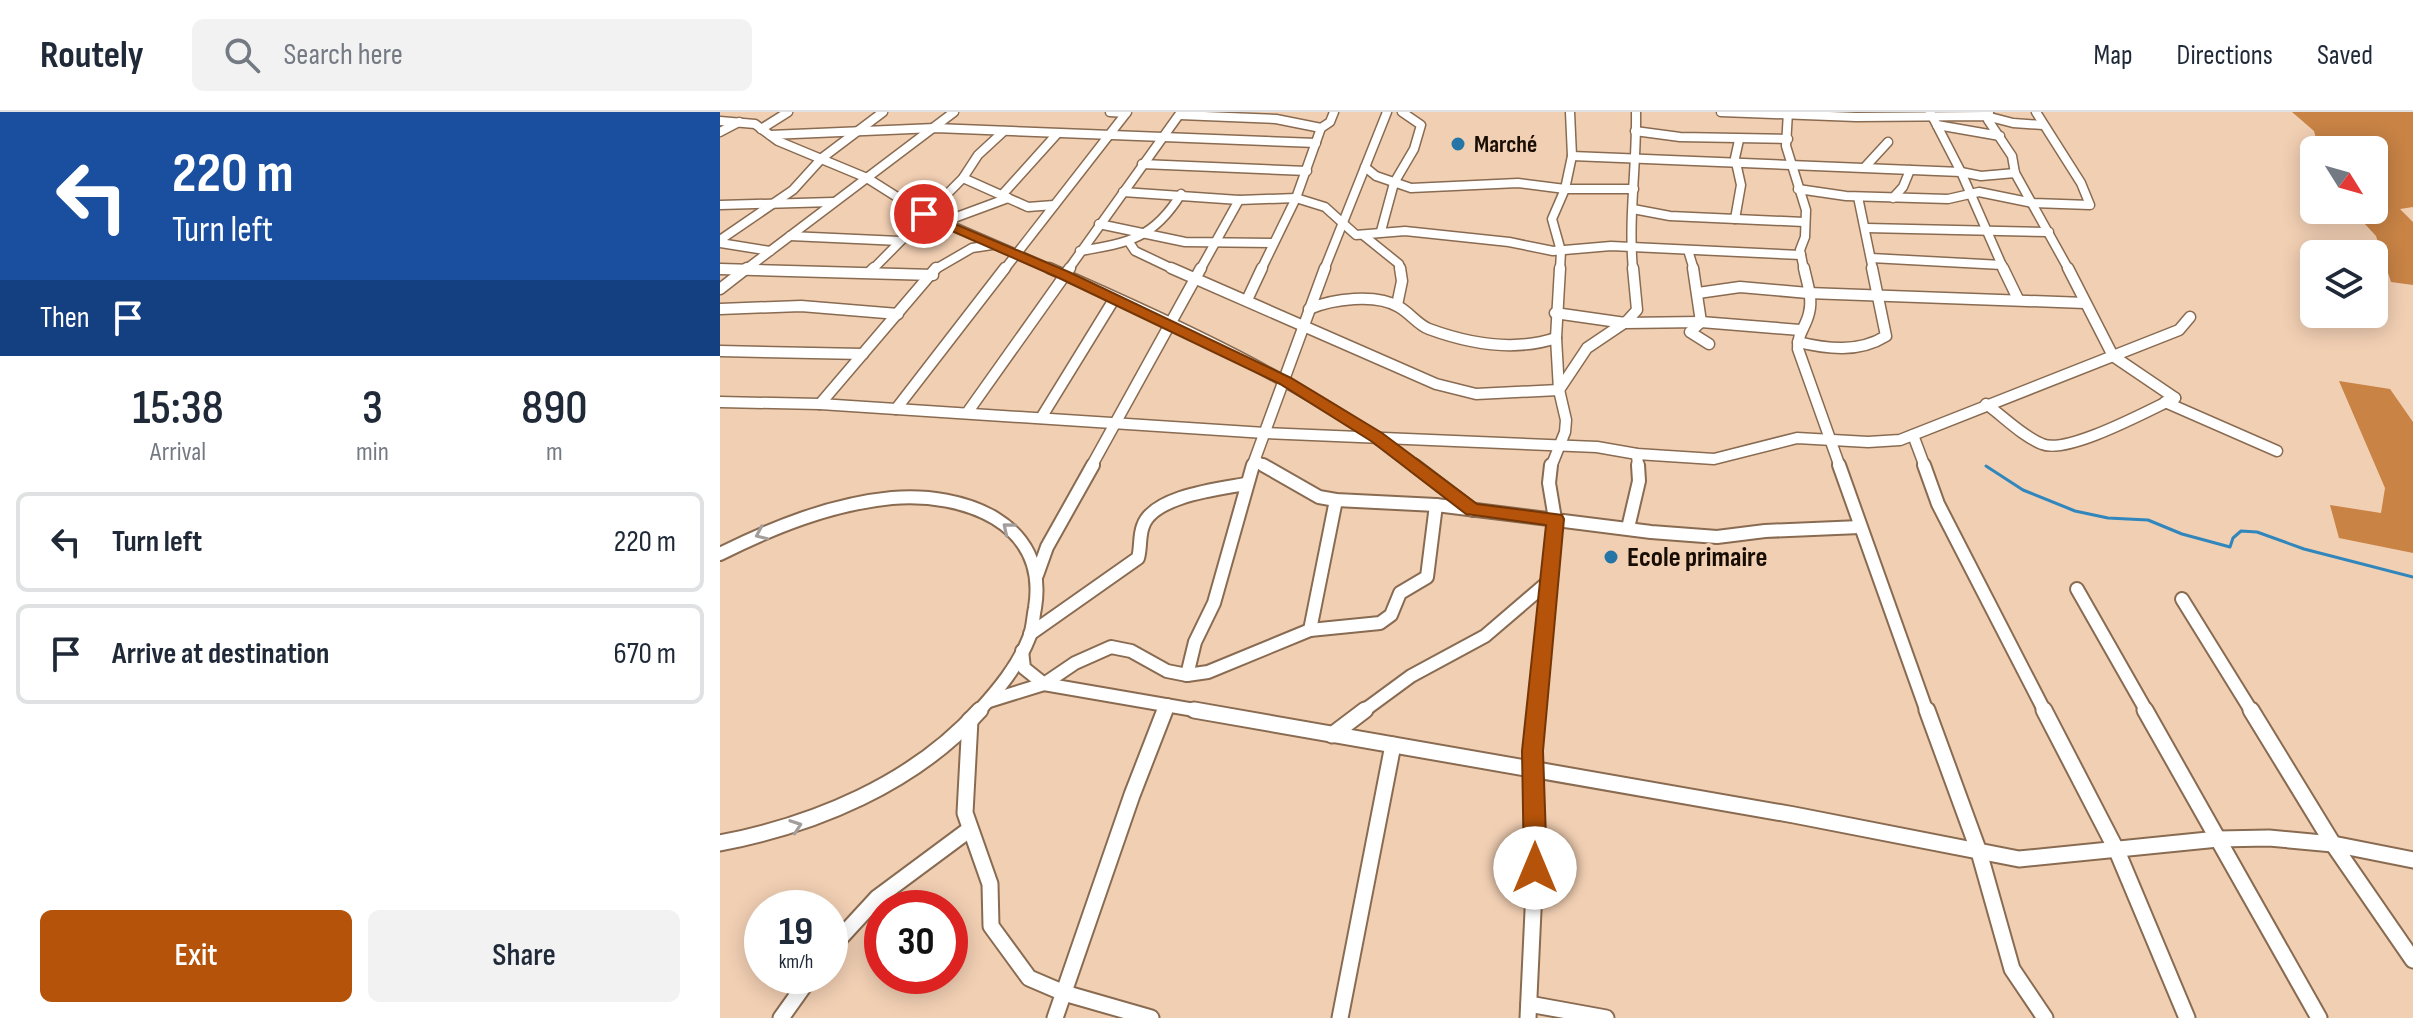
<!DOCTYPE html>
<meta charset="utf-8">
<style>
:root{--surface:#fff;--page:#f2f2f3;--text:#1f2937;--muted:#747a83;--line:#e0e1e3;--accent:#b45309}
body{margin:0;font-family:"Sofia Sans Condensed",sans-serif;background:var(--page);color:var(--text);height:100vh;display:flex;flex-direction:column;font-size:30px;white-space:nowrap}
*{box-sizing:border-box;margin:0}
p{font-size:26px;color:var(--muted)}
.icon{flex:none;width:44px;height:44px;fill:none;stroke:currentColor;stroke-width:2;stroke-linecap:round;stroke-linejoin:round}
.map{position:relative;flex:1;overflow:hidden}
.panel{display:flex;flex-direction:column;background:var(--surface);width:720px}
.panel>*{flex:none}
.guide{background:#1a4fa0;color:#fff;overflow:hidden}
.needle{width:52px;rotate:127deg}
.controls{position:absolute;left:1580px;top:24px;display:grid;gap:16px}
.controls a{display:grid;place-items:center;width:88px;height:88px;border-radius:12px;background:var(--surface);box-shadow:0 4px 20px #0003;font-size:40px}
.speed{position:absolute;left:24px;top:778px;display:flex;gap:16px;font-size:40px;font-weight:700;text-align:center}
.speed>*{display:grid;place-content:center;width:104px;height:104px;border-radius:50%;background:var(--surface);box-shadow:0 4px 20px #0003;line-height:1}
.speed small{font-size:20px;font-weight:400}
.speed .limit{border:12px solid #d22;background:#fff;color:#111}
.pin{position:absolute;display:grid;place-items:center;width:68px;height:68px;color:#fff;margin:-34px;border:4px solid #fff;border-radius:50%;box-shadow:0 2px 8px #0007}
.me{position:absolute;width:88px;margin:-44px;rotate:0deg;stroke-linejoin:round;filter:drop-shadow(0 0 6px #0008)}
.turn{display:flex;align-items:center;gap:28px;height:168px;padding:0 40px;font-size:36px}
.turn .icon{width:104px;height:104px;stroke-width:2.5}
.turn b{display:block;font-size:56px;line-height:68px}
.then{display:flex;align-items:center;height:76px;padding:0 40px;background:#0003;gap:16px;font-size:30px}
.eta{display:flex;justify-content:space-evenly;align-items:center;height:136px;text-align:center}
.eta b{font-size:48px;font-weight:600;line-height:56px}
.action{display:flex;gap:16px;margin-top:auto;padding:16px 40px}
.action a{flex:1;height:92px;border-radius:12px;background:var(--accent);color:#fff;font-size:32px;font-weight:600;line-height:92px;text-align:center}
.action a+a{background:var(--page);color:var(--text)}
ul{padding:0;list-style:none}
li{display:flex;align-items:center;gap:24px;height:100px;margin:0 16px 12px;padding:0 24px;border:4px solid var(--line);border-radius:12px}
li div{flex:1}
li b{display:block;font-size:30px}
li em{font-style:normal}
header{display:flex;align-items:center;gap:48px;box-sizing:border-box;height:112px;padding:0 40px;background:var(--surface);border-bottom:2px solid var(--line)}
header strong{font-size:38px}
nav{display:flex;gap:44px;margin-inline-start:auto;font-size:28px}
.search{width:560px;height:72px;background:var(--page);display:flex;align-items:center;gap:20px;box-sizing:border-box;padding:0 28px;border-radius:12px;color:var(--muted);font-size:30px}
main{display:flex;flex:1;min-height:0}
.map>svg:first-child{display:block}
</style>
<header>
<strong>Routely</strong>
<div class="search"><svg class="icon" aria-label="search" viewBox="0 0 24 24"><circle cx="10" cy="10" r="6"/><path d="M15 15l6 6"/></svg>Search here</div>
<nav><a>Map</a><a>Directions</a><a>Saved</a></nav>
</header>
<main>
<section class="panel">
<div class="guide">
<div class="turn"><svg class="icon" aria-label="left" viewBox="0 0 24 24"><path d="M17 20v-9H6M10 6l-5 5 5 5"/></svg><div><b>220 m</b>Turn left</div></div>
<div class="then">Then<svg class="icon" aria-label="arrive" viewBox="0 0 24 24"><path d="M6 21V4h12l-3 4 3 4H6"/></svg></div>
</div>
<div class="eta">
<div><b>15:38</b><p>Arrival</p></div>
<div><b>3</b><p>min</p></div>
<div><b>890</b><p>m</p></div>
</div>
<ul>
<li><svg class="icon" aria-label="left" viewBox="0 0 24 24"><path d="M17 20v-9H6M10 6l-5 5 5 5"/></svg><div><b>Turn left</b></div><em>220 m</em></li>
<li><svg class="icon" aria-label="arrive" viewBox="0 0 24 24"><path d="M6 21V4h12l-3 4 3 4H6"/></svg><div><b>Arrive at destination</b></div><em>670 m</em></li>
</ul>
<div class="action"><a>Exit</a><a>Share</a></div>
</section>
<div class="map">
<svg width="1693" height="906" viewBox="0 0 1693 906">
<rect width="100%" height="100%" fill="#f1cfb3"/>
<g fill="#c88345">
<polygon points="1572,0 1693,0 1693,95 1680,97 1693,110 1693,173 1671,170 1656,124 1632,98 1654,98 1654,38 1599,38 1594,19"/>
<polygon points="1619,269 1670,277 1693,310 1693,441 1619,426 1610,393 1661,401 1665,376"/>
</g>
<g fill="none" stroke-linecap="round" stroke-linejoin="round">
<polyline stroke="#3186bc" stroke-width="3" points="1266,354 1303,378 1355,399 1388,406 1428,408 1462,422 1510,435 1513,426 1521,419 1537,420 1584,437 1693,465"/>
<g stroke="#896b51" stroke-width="11">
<g id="street-far3">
<polyline points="390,0 406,1"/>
<polyline points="1001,0 1136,5 1266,4 1293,11 1323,13"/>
<polyline points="1068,0 1066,34 1086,98 1085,125 1080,138 1084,158"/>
<polyline points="1210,0 1241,60 1284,158"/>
<polyline points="1269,0 1268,8 1292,44 1295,61 1349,158"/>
<polyline points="460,3 556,7 601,16"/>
<polyline points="0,9 35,12 58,29 147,66 204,102 333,158"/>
<polyline points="1217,13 1280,24"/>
<polyline points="41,17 68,0"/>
<polyline points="915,19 960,25 1068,27"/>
<polyline points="0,20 19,10"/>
<polyline points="50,23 215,16 596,31"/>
<polyline points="852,44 1241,60 1261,64 1295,61"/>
<polyline points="422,52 587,59"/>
<polyline points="645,55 656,64 691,76 798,71 845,77 914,77"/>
<polyline points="1145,55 1168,30"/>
<polyline points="243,66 308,95 334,93"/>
<polyline points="1078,77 1126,84 1228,87 1259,80 1313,91 1370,93 1361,71 1316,0"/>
<polyline points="403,80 519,88 576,86 605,95 636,123 685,119 789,130 833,139 891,134 1081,143"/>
<polyline points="282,83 336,23"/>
<polyline points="1138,85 1153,158"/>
<polyline points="1173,86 1183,75 1190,58"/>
<polyline points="0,93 113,90"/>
<polyline points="913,97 950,104 1084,110"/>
<polyline points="1015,107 1021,73 1015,46 1019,28"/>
<polyline points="223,110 288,86"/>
<polyline points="379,112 465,130 553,131"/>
<polyline points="1146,116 1329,120"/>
<polyline points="661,119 674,71 694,37 701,13 682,0"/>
<polyline points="643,123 679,152 680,158"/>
<polyline points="70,124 180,129"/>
<polyline points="0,128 73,78 102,46 163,0"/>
<polyline points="409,130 415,139 455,158"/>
<polyline points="0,131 50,139"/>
<polyline points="968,138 974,158"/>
<path d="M 360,139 C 409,131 434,126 461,82"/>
<polyline points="1151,146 1282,153"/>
<polyline points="0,157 45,158"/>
<polyline points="25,158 234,0"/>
<polyline points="152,158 243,66 258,43 284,19"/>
<polyline points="214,158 252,136 272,133"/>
<polyline points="284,158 407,0"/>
<polyline points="348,158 461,0"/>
<polyline points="480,158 519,88"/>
<polyline points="541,158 576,86 601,16 610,10 614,0"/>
<polyline points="604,158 667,0"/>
<polyline points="840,158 841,139 832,107 845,77 852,44 850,0"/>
<path d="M 913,158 C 908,106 917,53 916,0"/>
</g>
</g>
<g stroke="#896b51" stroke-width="13">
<g id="street-far2">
<path d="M 329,156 C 455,211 586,271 696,355"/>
<polyline points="451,156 716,272 756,282 839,278 867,236 907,209 917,198 913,156"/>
<polyline points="973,156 981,210 970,220 989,232"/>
<path d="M 1084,156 C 1087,171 1093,186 1089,201 C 1086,215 1077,222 1078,237 L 1120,355"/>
<polyline points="1283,156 1298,187"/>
<polyline points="1348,156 1393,244 1455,286"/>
<polyline points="0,157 213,163"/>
<polyline points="150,160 154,156"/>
<polyline points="0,177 27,156"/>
<polyline points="978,181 1020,175 1088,181 1365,191"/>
<polyline points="527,188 542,156"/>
<polyline points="677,193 682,169 680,156"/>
<polyline points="0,197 81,194 178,202"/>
<path d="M 589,197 C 612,187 656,181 679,195 C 690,201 698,213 709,217 C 750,232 794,240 836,226"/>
<polyline points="835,201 905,211 981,210 1080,218"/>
<path d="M 1078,230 C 1107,237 1139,241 1166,224 L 1152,156"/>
<polyline points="0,239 143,242"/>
<polyline points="0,290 100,292 545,321 877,335 917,342 994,347 1077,326 1148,330 1180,328 1459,218 1470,205"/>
<polyline points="1445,290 1557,339"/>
<polyline points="100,292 216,156"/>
<path d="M 1266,292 C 1283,304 1302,324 1322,332 C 1347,343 1429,298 1455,286"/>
<polyline points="176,297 285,156"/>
<polyline points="247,301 350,156"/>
<polyline points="321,306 393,189"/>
<polyline points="1193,323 1205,355"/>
<polyline points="917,342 918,355"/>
<polyline points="536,349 546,355"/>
<polyline points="371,355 481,156"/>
<polyline points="532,355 605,156"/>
<polyline points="831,355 845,320 846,308 839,278 836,226 840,156"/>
</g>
</g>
<g stroke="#896b51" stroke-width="16">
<g id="street-far1">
<polyline points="543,353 599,385 616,388 716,393 931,420 997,425 1045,419 1140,415"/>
<polyline points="694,353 753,398"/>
<polyline points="1119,353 1207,600"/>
<polyline points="1204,353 1218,392 1325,600"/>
<polyline points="908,416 919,369 918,353"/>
<path d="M 0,442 C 54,415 111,392 172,386 C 243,380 329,410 315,496 C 313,505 313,517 309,526 C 298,554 278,578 258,600"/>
<polyline points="317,463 327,435 373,353"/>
<polyline points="1357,477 1427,600"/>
<polyline points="1462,487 1532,600"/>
<polyline points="590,518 616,388"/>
<path d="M 310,522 L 418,446 C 421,436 419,424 423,414 C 433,384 499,377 526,372"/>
<polyline points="302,539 304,556 324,572 486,600"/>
<polyline points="467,563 475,530 494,491 533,353"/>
<polyline points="269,589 324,572 355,551 391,535 411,539 447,559 467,563 488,560 590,518 660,511 671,503 680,481 707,465 716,393"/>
<polyline points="444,600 447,593"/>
<polyline points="642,600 691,564 765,524 828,470"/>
<polyline points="817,600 835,407 829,371 831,353"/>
</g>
</g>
<g stroke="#896b51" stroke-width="19">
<g id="street">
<polyline points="474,598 1074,703 1299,747 1498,727 1549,726 1613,732 1693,748"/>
<polyline points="1207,598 1259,740 1292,857 1325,906"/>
<polyline points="1324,598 1397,739 1467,906"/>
<polyline points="1425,598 1599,906"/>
<polyline points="1531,598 1613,732 1693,848"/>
<polyline points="250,608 245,701 270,772 271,814 309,866 344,881 431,906"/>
<polyline points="612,623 645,598"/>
<path d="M 0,731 C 94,713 194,672 260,598"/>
<polyline points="110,837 157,786 250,717"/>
<polyline points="809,892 886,906"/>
<polyline points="61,906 91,864"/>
<polyline points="335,906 412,683 445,598"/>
<polyline points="620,906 673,633"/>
<polyline points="808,906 815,756 813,639 817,598"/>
</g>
</g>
<use href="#street-far3" stroke="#fff" stroke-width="8"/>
<use href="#street-far2" stroke="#fff" stroke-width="10"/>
<use href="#street-far1" stroke="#fff" stroke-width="12"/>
<use href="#street" stroke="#fff" stroke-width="15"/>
</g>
<defs><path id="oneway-chevron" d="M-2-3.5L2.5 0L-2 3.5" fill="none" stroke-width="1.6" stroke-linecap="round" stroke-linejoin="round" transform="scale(2)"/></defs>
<g stroke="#a39e9b">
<use href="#oneway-chevron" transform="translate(288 416) rotate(-140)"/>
<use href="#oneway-chevron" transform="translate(41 422) rotate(156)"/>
<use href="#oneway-chevron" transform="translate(76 714) rotate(-19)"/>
</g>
<polygon fill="#b45309" stroke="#753606" stroke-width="2" points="204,99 349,160 571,266 662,321 757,392 842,403 844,407 823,639 827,756 824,764 815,768 807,764 804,756 802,639 826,413 746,402 651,329 560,272 339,166 200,105 198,102"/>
<g fill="#2575a6" stroke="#f1cfb3" stroke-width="3">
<circle cx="738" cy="32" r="8"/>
<circle cx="891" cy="445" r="8"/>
</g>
<g text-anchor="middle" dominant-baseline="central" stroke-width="8" stroke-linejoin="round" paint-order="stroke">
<g font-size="24" font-weight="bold" fill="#180d04" stroke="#f1cfb3" text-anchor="start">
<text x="754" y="32">Marché</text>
</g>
<g font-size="28" font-weight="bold" fill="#180d04" stroke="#f1cfb3" text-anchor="start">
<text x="907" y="445">Ecole primaire</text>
</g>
</g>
</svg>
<div class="controls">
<a><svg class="needle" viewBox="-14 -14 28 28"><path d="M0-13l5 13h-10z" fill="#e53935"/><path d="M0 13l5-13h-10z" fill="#747a83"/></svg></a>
<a><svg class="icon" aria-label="layers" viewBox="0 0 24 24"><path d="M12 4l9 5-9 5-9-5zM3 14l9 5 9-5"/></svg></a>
</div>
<div class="speed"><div>19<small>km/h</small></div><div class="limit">30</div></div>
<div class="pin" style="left:204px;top:102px;background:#d93025"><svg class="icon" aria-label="arrive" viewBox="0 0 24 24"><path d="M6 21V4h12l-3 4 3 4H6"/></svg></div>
<svg class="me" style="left:815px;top:756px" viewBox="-20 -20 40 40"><circle r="19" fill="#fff"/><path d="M0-13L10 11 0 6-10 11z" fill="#b45309"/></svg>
</div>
</main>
